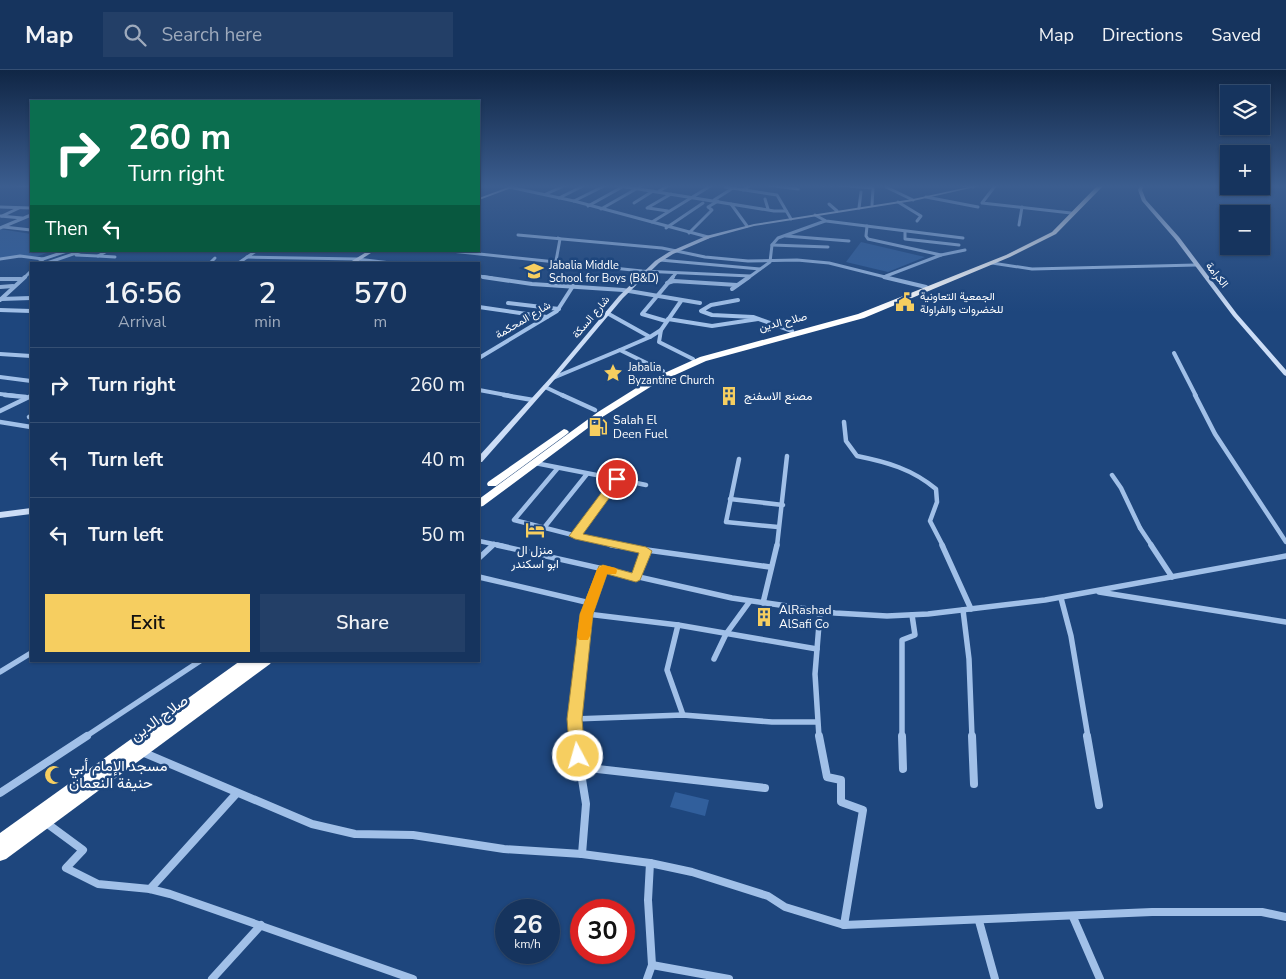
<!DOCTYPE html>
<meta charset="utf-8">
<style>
:root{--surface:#16345e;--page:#233f67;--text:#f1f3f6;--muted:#9eaabc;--line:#354f73;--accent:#f6ce60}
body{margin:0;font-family:"Nunito Sans",Vazirmatn,sans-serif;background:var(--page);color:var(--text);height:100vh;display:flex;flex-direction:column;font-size:19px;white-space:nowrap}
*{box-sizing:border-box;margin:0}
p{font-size:16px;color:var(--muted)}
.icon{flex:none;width:28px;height:28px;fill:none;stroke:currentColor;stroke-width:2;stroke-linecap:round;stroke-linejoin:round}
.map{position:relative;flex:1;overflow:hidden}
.drawer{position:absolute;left:30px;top:192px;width:450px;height:400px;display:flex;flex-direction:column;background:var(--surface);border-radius:0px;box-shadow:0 1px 4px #0004,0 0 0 1px var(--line)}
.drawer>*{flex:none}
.hud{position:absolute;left:30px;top:30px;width:450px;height:152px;border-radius:0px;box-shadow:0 1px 4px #0004,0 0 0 1px var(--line);background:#0b6e4f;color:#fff;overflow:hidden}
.controls{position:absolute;left:1220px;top:15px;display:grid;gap:10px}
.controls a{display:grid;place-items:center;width:50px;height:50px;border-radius:0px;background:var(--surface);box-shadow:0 1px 4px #0004,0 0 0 1px var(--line);font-size:25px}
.speed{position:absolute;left:495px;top:829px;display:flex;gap:10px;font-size:25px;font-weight:700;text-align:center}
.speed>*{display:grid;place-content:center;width:65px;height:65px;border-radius:50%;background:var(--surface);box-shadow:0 1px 4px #0004,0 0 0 1px var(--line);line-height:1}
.speed small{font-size:12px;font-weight:400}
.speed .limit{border:8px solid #d22;background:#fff;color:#111}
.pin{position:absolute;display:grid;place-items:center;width:42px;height:42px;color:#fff;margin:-21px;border:2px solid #fff;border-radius:50%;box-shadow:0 1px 5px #0007}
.me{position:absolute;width:55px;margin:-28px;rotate:354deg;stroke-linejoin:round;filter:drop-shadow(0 0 4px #0008)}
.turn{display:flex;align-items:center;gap:18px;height:105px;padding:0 15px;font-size:22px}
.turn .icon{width:65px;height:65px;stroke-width:2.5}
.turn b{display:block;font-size:35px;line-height:42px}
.then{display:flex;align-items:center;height:48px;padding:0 15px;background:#0003;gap:10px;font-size:19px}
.eta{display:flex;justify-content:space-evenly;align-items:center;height:85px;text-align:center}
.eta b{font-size:30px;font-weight:600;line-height:35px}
.cta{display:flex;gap:10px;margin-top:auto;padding:10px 15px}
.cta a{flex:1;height:58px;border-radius:0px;background:var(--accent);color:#111;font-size:20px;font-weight:600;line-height:58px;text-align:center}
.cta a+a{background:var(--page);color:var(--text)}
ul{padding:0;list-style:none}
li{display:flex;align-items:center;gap:15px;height:75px;padding:0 15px;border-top:1px solid var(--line)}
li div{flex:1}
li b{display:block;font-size:19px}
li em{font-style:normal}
header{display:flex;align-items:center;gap:30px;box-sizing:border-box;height:70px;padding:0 25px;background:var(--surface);border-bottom:1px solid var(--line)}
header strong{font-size:24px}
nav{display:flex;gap:28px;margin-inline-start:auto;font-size:18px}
.search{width:350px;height:45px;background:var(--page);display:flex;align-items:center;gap:12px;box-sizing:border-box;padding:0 18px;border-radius:0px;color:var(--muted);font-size:19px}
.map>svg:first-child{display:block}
</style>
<header>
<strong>Map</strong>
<div class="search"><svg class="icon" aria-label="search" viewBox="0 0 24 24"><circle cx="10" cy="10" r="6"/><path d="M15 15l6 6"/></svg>Search here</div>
<nav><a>Map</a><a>Directions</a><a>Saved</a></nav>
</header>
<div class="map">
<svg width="1286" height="909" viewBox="0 0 1286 909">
<rect width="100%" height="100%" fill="#1e467d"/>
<g fill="#315f9c">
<polygon points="0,159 31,164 31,181 53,181 38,186 0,189"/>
<polygon points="861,172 925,187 888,202 846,192"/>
<polygon points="675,722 709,730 705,746 670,737"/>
</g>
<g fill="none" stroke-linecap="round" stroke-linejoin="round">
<g stroke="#a1c0e8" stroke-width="3">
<polyline points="14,115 31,116"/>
<polyline points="614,115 774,141 786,141"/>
<polyline points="768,115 798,119"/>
<polyline points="817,115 834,115"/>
<polyline points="837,115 873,118 872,135"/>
<polyline points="962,115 973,117"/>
<polyline points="995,116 982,133 1071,143"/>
<polyline points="509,117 574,131 708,167"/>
<polyline points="725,117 777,125 791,149"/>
<polyline points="886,117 913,130"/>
<polyline points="743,120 751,115"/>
<polyline points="659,121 670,115"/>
<polyline points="546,124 566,115"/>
<polyline points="926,127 978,137"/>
<polyline points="559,128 585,115"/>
<polyline points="765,129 768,139"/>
<polyline points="714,130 733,118"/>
<polyline points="574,131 606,115"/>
<polyline points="898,132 921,146 917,151"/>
<polyline points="634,133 653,121"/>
<polyline points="731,134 747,156"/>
<polyline points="829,134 837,141"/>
<polyline points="588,136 624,116"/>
<polyline points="0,137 31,138"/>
<polyline points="647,138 671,124"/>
<polyline points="648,138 668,141"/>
<polyline points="859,138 861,122"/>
<polyline points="601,139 643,115"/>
<polyline points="815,145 826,151 963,168"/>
<polyline points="0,146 22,148"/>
<polyline points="2,146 19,138"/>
<polyline points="652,152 712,115"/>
<polyline points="1019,155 1022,137"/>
<polyline points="867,156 866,166 868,169 941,185 886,206"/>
<polyline points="4,157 31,160"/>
<polyline points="0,158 31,145"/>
<polyline points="666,158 703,133"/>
<polyline points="905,162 905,169 959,175"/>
<polyline points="689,163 712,140 708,137 718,131"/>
<polyline points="518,165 662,178 705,187 748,191 797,190 829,193 889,208"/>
<polyline points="786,166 849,171"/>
<polyline points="772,175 828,177"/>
<polyline points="451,181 642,201 750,206"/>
<polyline points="76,185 98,186 107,181"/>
<polyline points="941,185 965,180"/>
<polyline points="98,186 115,187"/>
<polyline points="247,187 357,189 399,194"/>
<polyline points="0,189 20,186 43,189 37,194"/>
<polyline points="43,189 67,181"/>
<polyline points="660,190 760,199"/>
<polyline points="556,191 560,169 558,168"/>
<polyline points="992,193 1032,199 1196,195"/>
<polyline points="44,194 82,181"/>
<polyline points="209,194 215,188"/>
<polyline points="237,194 256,181"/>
<polyline points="479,206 492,208"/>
<polyline points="24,208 31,201"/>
<polyline points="672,208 676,203"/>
<polyline points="748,208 770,192 772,175 778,168 825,151"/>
</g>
<g stroke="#a1c0e8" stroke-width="4">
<polyline points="483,207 532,214 623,220 700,233"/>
<polyline points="884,207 926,217"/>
<polyline points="0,209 21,209"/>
<polyline points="667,213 674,211 737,215"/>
<polyline points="0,217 13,216"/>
<polyline points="732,219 749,207"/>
<polyline points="1,229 31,228"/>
<polyline points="0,230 25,207"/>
<polyline points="738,230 711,235 701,241 712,245 753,247 792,261"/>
<polyline points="508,233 559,239"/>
<polyline points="479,237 547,247"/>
<polyline points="0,240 31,241"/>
<polyline points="607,243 650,267 661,260 659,272 693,289"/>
<polyline points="668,249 712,256 758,249"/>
<polyline points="666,251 642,244 673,207"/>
<polyline points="661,260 681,231"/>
<polyline points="650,267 620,280 663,301"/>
<polyline points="1174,283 1196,326"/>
<polyline points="0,284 31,286"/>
<polyline points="479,288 557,241 573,216"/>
<polyline points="0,307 31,311"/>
<polyline points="553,308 620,280"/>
<polyline points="545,317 564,326"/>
<polyline points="479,320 511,326"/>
<polyline points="0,324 16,326"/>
</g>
<g stroke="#a1c0e8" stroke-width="4.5">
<polyline points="5,325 26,327"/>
<polyline points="504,325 533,330"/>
<polyline points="562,325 595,340"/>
<polyline points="1195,325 1215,364 1286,472"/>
<polyline points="0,341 31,326"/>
<polyline points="29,347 31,346"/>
<polyline points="0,352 31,357"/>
<path d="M 844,352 L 846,371 L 857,386 C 887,392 912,399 936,419 L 937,432 L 930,451 L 943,476"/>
<polyline points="739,389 726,452 778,457"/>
<polyline points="535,393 617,409"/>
<polyline points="557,399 514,450 616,476"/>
<polyline points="1112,405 1121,418 1140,458"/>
<polyline points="730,429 783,435"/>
<polyline points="1140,458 1152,476"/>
<polyline points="543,459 587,404"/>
<polyline points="575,466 617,409 646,415"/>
<polyline points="479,471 503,476"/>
<polyline points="492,476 494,474"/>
<polyline points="777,476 787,386"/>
</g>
<g stroke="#a1c0e8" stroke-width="5.5">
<polyline points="497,475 732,528 835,543 887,546 928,544 1045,530 1286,486"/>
<polyline points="611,475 770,497"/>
<polyline points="942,475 971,539"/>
<polyline points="1151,475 1172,507"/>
<polyline points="479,488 493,475"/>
<polyline points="479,507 590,533"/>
<polyline points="636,508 646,481"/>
<polyline points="1099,522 1286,552"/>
<polyline points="1061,528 1071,566 1088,667"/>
<polyline points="763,533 777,475"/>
<polyline points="963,540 969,589 972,667"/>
<polyline points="587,544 678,555 817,579"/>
<polyline points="678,555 667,600 683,645"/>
<polyline points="714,589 726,564 750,531"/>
<polyline points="0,602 31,583"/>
<polyline points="574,649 683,645 772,652 816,652"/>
<polyline points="85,667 200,591"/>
<polyline points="575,667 574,649 587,544 603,499"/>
<polyline points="819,667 815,604 820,542"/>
<polyline points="902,667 902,570 915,565 912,545"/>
</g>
<g stroke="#a1c0e8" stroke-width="8">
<polyline points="575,666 586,734 582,784"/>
<polyline points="819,666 827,707 841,710 841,732 863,740 844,855"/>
<polyline points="902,666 903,699"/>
<polyline points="972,666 974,714"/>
<polyline points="1087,666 1099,735"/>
<polyline points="142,682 312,754 355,764 413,765 504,779 582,784 650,793 692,802 768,826 785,837 844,855 1152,842 1262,842 1286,847"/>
<polyline points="580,697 765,718"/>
<polyline points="0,723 87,666"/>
<polyline points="45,752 83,780 66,798 98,814 150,819 170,824 413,909"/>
<polyline points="150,819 236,724"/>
<polyline points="1073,847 1100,909"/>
<polyline points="979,851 995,909"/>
<polyline points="652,895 729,909"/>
<polyline points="212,909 261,855"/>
<polyline points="647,909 652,895 648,830 650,793"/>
</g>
<g fill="#ccddf6" fill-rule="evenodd">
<polygon points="514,115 519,115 479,130 479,128"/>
<polygon points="978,115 984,115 913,131 754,156 710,168 673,184 659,193 623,228 555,309 482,392 479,392 479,386 551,307 619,226 655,191 669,182 706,166 754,154 913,129"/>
<polygon points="1140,115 1144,115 1142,120 1146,130 1179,167 1237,244 1286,300 1286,306 1284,305 1233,246 1175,169 1142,131 1138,120"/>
<polygon points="368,181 374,181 354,194 347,194"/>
<polygon points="31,438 31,444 0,448 0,442"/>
</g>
<g fill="#fff" fill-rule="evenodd">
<polygon points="1098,115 1104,115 1056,164 1010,187 864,248 706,291 655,314 604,346 483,436 479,437 479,429 598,342 649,310 700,287 858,244 1006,185 1052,162"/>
<polygon points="564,359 567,360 569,362 567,364 496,416 488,416 487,414 488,412"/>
<polygon points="240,591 272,591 270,594 6,789 0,791 0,763"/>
</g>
</g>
<linearGradient id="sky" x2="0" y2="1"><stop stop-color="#102645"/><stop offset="0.48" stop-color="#3b5d8f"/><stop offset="1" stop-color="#3b5d8f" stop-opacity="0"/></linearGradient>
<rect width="1286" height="242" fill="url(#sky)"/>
<polygon fill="#f6ce60" stroke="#a0863e" points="617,405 623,409 583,464 646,477 652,481 640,510 636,512 607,504 593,544 582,649 585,686 583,690 578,692 572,690 570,686 567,649 580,544 599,496 603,495 632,503 639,483 575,469 569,466 614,406"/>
<polygon fill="#f59e0b" points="603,495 616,498 617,501 616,504 607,504 593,544 590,566 588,570 579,570 577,566 580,544 597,499"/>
<defs>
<g id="school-bare" transform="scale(1.5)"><path d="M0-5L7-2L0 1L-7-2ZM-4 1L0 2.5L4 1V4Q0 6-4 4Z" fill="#f6ce60" stroke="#1e467d" stroke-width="2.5" paint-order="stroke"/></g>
<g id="civic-bare" transform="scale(1.5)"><path d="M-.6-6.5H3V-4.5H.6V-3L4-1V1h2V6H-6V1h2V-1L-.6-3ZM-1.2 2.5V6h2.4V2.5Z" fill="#f6ce60" stroke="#1e467d" stroke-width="2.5" paint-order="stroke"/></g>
<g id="sight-bare" transform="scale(1.5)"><path d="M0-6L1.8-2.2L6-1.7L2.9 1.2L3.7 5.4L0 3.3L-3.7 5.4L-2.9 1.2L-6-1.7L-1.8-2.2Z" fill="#f6ce60" stroke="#1e467d" stroke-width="2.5" paint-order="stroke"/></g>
<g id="building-bare" transform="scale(1.5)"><path d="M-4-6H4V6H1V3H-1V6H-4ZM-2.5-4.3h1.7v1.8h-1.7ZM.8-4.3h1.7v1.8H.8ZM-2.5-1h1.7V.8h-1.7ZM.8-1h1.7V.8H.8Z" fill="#f6ce60" stroke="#1e467d" stroke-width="2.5" paint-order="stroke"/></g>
<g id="fuel-bare" transform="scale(1.5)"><path d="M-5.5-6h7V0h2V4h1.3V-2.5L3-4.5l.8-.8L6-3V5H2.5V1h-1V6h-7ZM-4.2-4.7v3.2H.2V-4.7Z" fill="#f6ce60" stroke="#1e467d" stroke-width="2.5" paint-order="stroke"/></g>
<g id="hotel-bare" transform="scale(1.5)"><path d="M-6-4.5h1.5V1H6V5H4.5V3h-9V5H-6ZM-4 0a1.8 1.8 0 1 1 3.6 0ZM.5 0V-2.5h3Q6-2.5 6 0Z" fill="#f6ce60" stroke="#1e467d" stroke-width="2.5" paint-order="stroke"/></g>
<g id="mosque-bare" transform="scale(1.5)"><path d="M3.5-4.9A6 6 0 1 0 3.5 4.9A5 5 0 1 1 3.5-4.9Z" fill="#f6ce60" stroke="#1e467d" stroke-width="2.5" paint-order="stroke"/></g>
</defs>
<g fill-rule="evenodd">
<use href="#school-bare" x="534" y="201"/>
<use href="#civic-bare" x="905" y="232"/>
<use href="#sight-bare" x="613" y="303"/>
<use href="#building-bare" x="729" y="326"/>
<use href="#fuel-bare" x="598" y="357"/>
<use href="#hotel-bare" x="535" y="460"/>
<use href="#building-bare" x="764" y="547"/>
<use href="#mosque-bare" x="54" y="705"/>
</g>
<g text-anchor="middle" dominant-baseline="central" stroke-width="5" stroke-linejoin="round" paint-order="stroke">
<g font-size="11" fill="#fff" stroke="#1e467d" text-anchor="start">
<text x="549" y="195">Jabalia Middle<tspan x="549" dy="13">School for Boys (B&amp;D)</tspan></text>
<text x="920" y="226">الجمعية التعاونية<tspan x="920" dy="13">للخضروات والفراولة</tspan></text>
<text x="628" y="297">Jabalia<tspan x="628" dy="13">Byzantine Church</tspan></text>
</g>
<g font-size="11" fill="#fff" stroke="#1e467d">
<text transform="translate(1217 205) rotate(52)">الكرامة</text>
<text transform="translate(591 247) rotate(-50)">شارع السكة</text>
<text transform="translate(523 250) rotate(-31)">شارع المحكمة</text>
<text transform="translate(783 252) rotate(-14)">صلاح الدين</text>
</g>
<g font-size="12" fill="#fff" stroke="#1e467d" text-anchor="start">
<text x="744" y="326">مصنع الاسفنج</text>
<text x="613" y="350">Salah El<tspan x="613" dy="14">Deen Fuel</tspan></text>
<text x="535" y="480" text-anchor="middle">منزل ال<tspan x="535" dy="14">ابو اسكندر</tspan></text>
<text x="779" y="540">AlRashad<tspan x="779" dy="14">AlSafi Co</tspan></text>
</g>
<g font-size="15" fill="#fff" stroke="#1e467d">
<text transform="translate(159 648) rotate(-36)">صلاح الدين</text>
</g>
<g font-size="15" fill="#fff" stroke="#1e467d" text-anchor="start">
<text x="69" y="696">مسجد الإمام أبي<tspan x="69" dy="17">حنيفة النعمان</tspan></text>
</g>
</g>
</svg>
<div class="controls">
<a><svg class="icon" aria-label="layers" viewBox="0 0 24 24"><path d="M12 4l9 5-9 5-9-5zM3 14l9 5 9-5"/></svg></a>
<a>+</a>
<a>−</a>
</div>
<div class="speed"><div>26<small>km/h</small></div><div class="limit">30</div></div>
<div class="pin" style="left:617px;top:409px;background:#d93025"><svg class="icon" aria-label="arrive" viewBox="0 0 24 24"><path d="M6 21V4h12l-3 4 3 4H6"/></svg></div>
<svg class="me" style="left:578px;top:686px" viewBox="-20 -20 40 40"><circle r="17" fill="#f6ce60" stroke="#fff" stroke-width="3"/><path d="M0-11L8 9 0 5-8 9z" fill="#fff"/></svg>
<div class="hud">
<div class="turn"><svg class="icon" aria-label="right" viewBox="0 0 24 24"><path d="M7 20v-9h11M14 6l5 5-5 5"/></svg><div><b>260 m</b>Turn right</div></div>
<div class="then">Then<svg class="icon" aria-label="left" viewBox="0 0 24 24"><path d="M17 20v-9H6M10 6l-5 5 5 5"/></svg></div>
</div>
<section class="drawer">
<div class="eta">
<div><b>16:56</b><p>Arrival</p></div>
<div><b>2</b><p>min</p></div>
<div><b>570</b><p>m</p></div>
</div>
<ul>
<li><svg class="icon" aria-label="right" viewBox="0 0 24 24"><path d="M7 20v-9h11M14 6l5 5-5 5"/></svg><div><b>Turn right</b></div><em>260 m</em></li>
<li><svg class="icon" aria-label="left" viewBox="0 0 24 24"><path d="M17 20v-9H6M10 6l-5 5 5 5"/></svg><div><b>Turn left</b></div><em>40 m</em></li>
<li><svg class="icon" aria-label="left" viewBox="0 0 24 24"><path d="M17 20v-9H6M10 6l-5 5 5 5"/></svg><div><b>Turn left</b></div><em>50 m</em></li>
</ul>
<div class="cta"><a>Exit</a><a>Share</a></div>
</section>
</div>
